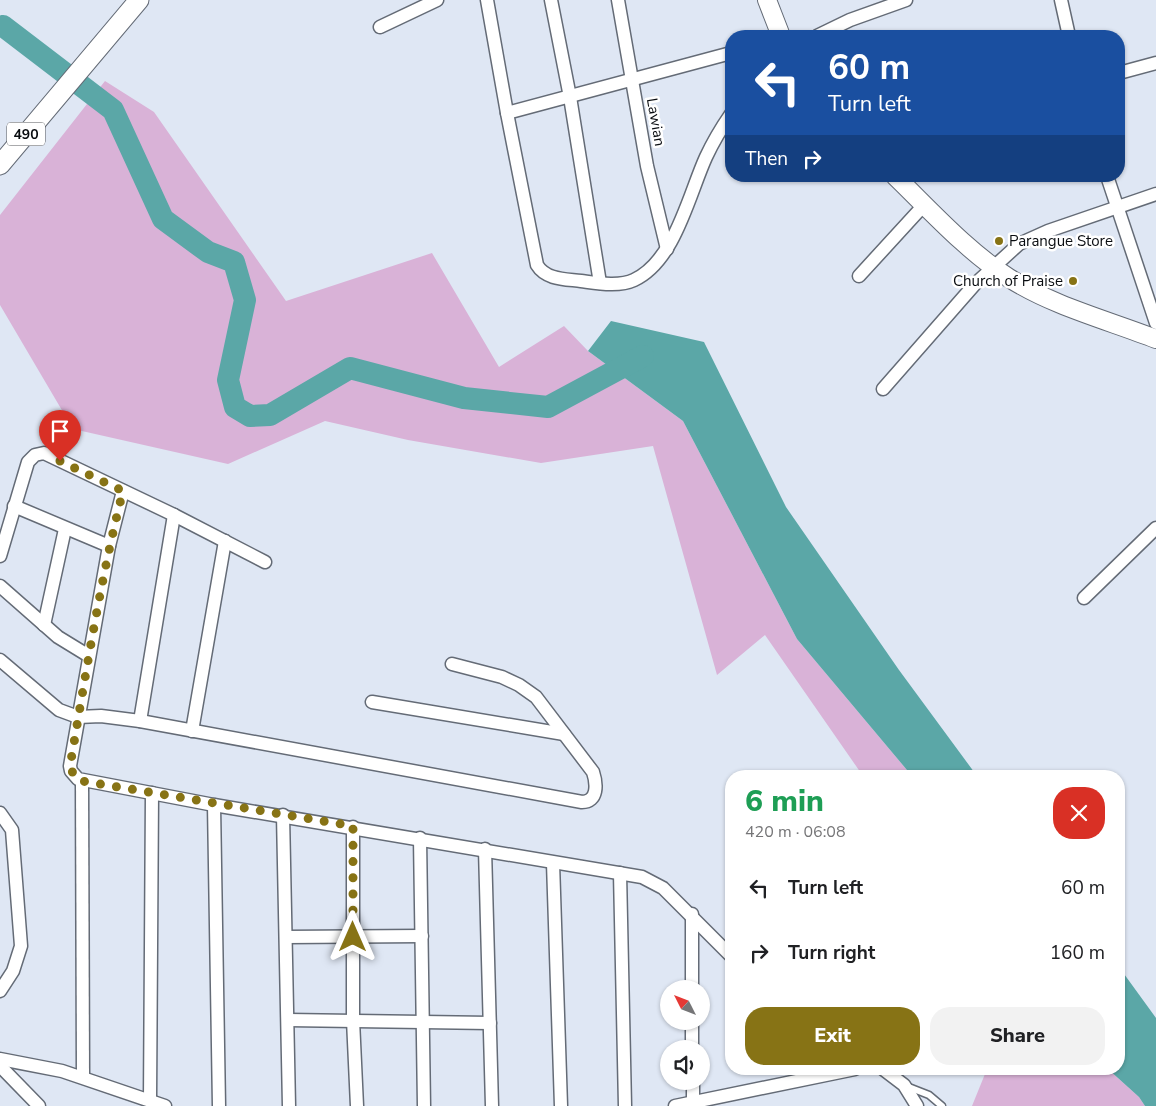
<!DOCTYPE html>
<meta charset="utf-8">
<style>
:root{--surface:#fff;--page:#f2f2f2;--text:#202124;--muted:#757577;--accent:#877315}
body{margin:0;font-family:"Nunito Sans",sans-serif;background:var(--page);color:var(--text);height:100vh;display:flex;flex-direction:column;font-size:19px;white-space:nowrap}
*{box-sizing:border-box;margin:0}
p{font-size:16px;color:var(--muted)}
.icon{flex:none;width:28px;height:28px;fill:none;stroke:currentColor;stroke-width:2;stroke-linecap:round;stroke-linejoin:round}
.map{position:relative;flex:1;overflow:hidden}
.side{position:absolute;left:725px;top:770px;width:400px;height:305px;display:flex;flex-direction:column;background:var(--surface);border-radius:20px;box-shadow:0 1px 4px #0004}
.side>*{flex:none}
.banner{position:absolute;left:725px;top:30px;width:400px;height:152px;border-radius:20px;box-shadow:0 1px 4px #0004;background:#1a4fa0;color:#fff;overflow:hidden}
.needle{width:32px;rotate:312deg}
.controls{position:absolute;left:660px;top:980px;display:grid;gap:10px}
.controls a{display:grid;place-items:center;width:50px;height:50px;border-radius:50%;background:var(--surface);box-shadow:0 1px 4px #0004;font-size:25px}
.pin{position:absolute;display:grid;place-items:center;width:42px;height:42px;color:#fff;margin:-51px -21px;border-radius:50% 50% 50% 0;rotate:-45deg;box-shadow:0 0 5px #0007}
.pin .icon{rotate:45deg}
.me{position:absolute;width:55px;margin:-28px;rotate:0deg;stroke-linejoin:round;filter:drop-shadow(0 0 4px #0008)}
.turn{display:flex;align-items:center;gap:18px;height:105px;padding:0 20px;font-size:22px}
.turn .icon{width:65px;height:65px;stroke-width:2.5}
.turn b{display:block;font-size:35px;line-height:42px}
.then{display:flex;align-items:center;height:48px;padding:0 20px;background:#0003;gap:10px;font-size:19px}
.round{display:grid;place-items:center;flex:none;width:52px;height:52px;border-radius:20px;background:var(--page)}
.overview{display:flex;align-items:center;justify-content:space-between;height:85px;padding:0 20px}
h1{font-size:30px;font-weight:800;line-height:38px;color:#1e9e55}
.action{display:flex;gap:10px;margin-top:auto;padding:10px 20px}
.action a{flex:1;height:58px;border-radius:20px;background:var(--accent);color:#fff;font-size:20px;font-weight:800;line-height:58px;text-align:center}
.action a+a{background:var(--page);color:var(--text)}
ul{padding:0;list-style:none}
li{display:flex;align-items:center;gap:15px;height:65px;padding:0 20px}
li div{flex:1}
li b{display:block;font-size:19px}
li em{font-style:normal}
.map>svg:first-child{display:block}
</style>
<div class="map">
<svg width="1156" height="1106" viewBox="0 0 1156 1106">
<rect width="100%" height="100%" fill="#dfe7f4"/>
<g fill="#d9b2d7">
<polygon points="105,81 154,112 286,301 432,253 499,367 564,326 588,351 683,421 797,639 912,776 863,776 765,635 717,675 653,446 541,463 408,440 325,421 228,464 73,429 0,305 0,215"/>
<polygon points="987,1069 1108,1069 1139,1097 1145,1106 972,1106"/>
</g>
<g fill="#5ba7a7">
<polygon points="611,321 704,342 786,507 899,670 977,776 912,776 797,639 683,421 588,351"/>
<polygon points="1119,967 1156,1018 1156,1106 1145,1106 1139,1097 1108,1069 1119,1069"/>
</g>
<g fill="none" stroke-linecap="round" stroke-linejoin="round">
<polyline stroke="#5ba7a7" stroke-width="22" points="3,26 113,110 163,219 208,252 234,262 245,300 228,380 235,407 250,416 270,415 350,368 464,398 548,407 643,356"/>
<g stroke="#646b76" stroke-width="9">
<polyline id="lane" points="906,1086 929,1095 942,1106"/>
</g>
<g stroke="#646b76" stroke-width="15">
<g id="street">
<path d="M 487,0 L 507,113 L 537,265 C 546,280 566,279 581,281 C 597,283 619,287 634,280 C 675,261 689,194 706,157 C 713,142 722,127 731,114"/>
<polyline points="551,0 570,97 600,283"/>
<polyline points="618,0 647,166 667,249"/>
<polyline points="1061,0 1069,36"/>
<polyline points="380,27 437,0"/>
<polyline points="817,36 850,20 906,0"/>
<polyline points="1119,73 1156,63"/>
<polyline points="507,113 731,53"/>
<polyline points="1107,176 1156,323"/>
<polyline points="859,276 924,205"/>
<polyline points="883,389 975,284 1019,244 1048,231 1156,194"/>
<polyline points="123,491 109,546 70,766 71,771 78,779 214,805 642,877 663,888 731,956"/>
<polyline points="14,506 109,546"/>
<polyline points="0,556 28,462 35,455 44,453 174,515 265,562"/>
<polyline points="0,586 58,637 89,656"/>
<polyline points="1084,598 1156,528"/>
<polyline points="44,625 65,529"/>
<path d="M 0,660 L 59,710 L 78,717 L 101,716 L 140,721 L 582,802 C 598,802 597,784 593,772 L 536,697 L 519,685 L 502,677 L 452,664"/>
<polyline points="372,702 564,734"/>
<polyline points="140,721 174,515"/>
<polyline points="192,731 225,541"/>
<polyline points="82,781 83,1077"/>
<polyline points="214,805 219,1106"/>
<polyline points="0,813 12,830 21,946 13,971 0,991"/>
<polyline points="283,815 289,1106"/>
<polyline points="353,827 353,1020 357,1106"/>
<polyline points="420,838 424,1106"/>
<polyline points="485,849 492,1106"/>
<polyline points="553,863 561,1106"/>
<polyline points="620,873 625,1106"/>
<polyline points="692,914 692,989"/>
<polyline points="286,937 422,936"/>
<polyline points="288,1020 490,1023"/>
<polyline points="692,1021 692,1049"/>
<polyline points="0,1059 62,1071 165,1106"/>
<polyline points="0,1066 39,1106"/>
<polyline points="883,1069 904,1085 917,1106"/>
<polyline points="693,1081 693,1103"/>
<polyline points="150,1100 152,793"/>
<polyline points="675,1106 855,1069"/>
</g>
</g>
<g stroke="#646b76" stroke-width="20">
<g id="secondary">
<polyline points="767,0 781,36"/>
<path d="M 895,176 C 931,211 967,251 1009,278 C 1053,306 1107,320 1156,339"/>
</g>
</g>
<g stroke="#646b76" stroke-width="21">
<polyline id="primary" points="0,165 139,0"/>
</g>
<use href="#lane" stroke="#fff" stroke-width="6"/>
<use href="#street" stroke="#fff" stroke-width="12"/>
<use href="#secondary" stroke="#fff" stroke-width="18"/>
<use href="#primary" stroke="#fff" stroke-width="19"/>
</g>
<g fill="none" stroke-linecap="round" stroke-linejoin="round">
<path stroke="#877315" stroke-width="9" stroke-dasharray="0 16.2" d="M 60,461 L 123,491 C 100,581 86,674 70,766 L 74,776 L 82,781 L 353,826 L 353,937"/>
</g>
<g fill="#877315" stroke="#fff" stroke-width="2">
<circle cx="999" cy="241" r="5"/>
<circle cx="1073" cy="281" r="5"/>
</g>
<g text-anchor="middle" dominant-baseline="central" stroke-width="5" stroke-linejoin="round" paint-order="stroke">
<rect fill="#fff" stroke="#535558" stroke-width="1" x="7" y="122.5" width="38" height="23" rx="4"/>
<g font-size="14" font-weight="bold" fill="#090c10">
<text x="26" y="134">490</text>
</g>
<g font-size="15" fill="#090c10" stroke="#fff">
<text transform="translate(656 122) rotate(80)">Lawian</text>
</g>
<g font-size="15" fill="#090c10" stroke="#fff" text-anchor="start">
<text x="1009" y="241">Parangue Store</text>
<text x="1063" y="281" text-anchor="end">Church of Praise</text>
</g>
</g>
</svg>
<div class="controls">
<a><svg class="needle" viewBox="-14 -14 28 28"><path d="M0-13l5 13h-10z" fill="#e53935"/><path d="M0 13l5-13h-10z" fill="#757577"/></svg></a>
<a><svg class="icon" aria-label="sound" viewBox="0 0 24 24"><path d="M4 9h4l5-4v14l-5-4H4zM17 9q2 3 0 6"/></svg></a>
</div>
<div class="pin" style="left:60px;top:461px;background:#d93025"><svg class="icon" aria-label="arrive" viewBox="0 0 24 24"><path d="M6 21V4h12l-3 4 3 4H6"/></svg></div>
<svg class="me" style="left:353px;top:937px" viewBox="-20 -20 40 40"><path d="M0-17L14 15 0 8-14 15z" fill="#877315" stroke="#fff" stroke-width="4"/></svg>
<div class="banner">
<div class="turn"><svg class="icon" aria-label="left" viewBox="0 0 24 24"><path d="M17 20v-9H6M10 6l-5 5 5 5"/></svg><div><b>60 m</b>Turn left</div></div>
<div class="then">Then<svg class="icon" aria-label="right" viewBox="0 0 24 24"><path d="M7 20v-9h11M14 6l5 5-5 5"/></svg></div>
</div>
<section class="side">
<div class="overview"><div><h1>6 min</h1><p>420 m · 06:08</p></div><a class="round" style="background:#d93025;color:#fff"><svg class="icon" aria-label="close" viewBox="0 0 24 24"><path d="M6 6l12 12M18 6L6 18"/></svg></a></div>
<ul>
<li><svg class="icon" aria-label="left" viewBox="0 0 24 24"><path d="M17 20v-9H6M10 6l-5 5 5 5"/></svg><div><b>Turn left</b></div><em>60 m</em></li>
<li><svg class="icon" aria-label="right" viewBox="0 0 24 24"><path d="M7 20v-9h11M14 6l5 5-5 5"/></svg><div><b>Turn right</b></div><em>160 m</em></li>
</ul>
<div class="action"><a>Exit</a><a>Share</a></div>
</section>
</div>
